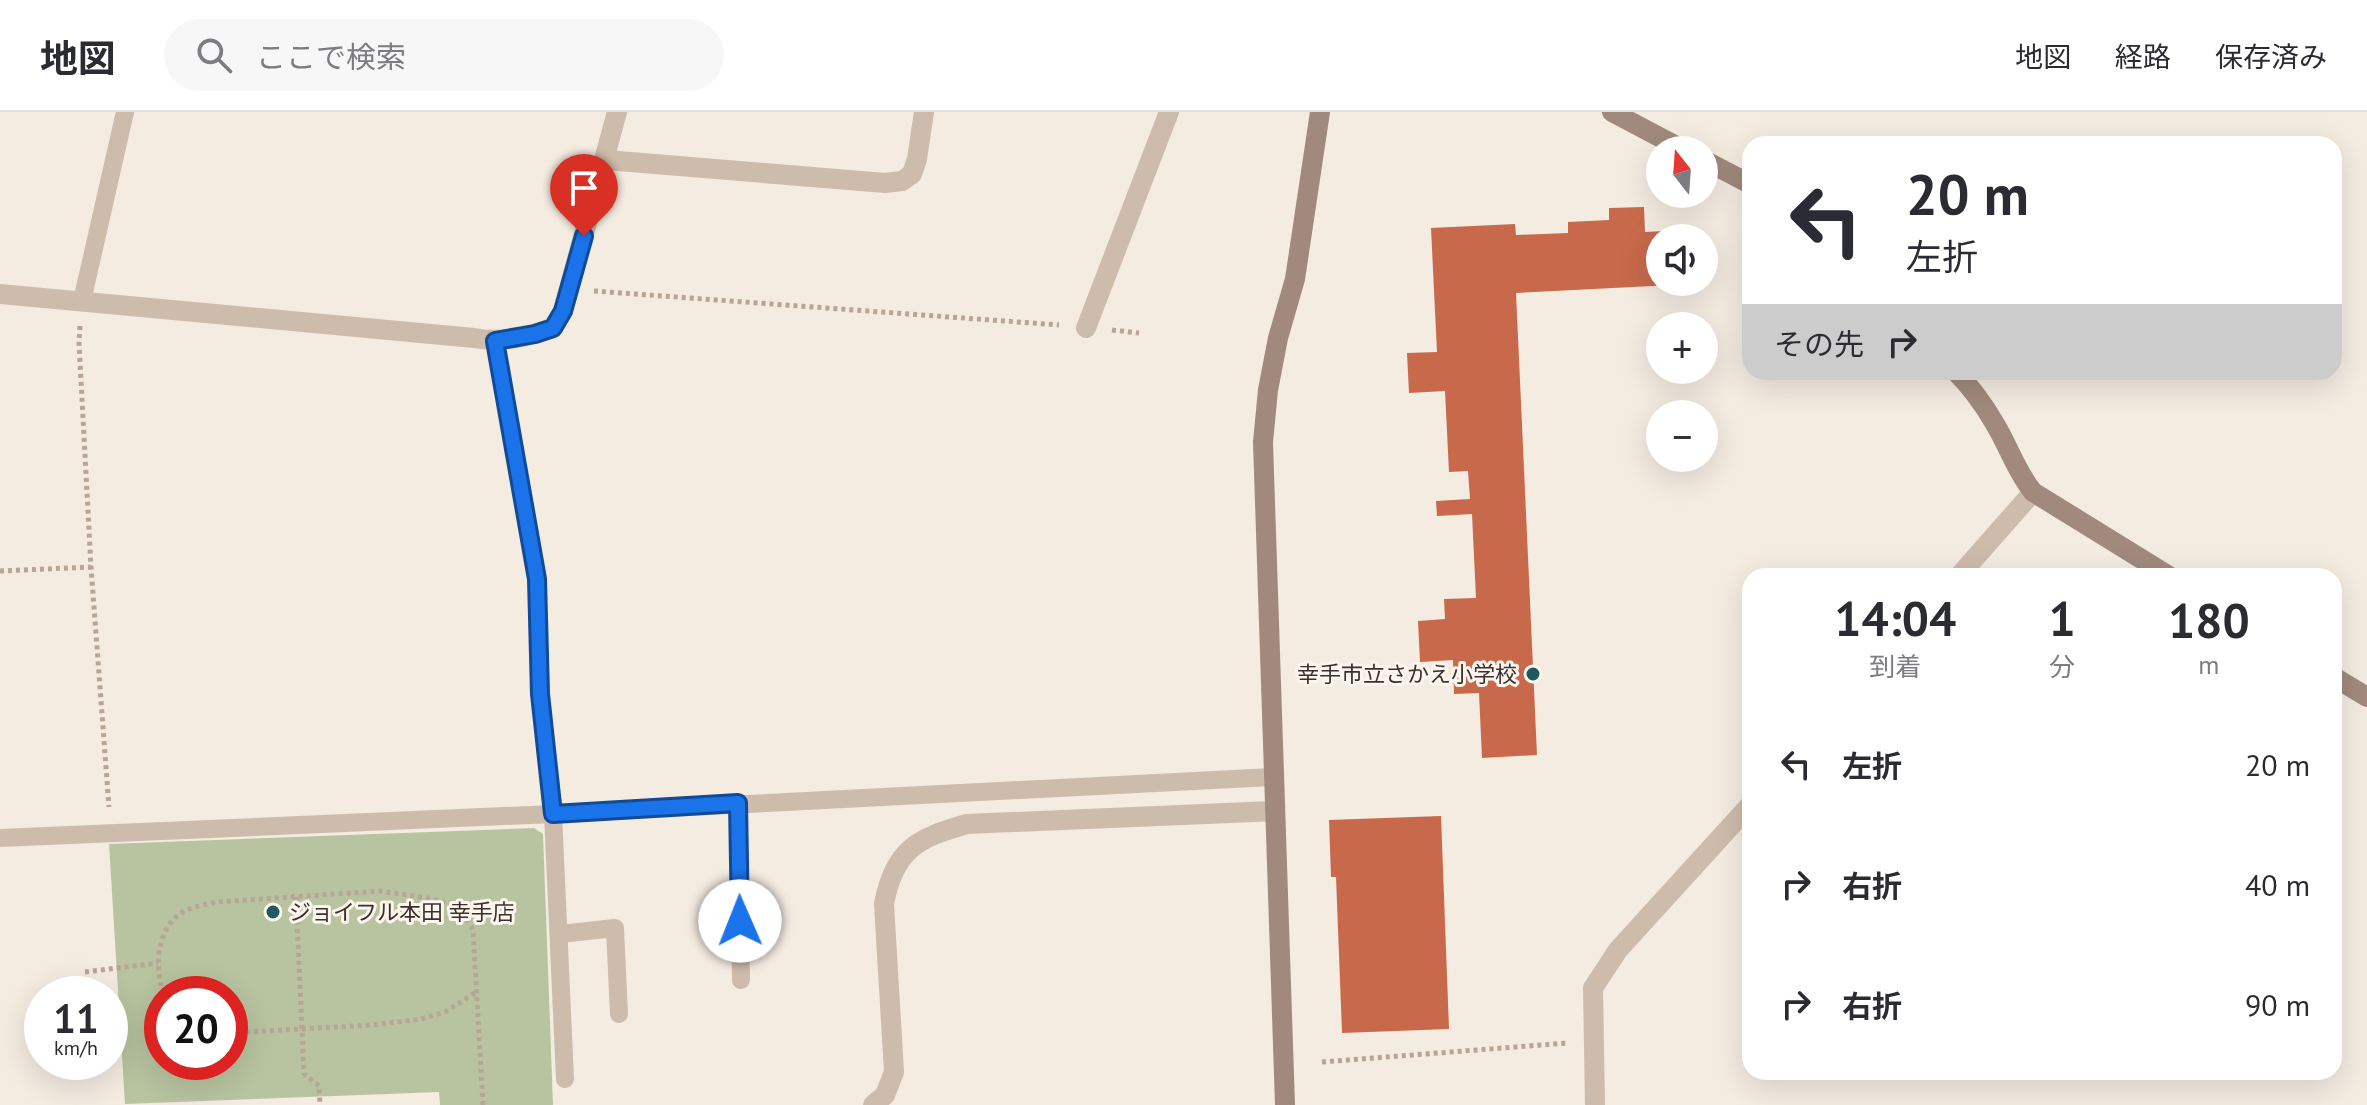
<!DOCTYPE html>
<html lang="ja">
<meta charset="utf-8">
<style>
:root{--surface:#fff;--page:#f7f7f7;--text:#2b2b33;--muted:#7c7c81;--line:#e1e1e2}
body{margin:0;font-family:"PT Sans","Noto Sans JP",sans-serif;background:var(--page);color:var(--text);height:100vh;display:flex;flex-direction:column;font-size:30px;white-space:nowrap}
*{box-sizing:border-box;margin:0}
p{font-size:26px;color:var(--muted)}
.icon{flex:none;width:44px;height:44px;fill:none;stroke:currentColor;stroke-width:2;stroke-linecap:round;stroke-linejoin:round}
.map{position:relative;flex:1;overflow:hidden}
.drawer{position:absolute;left:1742px;top:456px;width:600px;height:512px;display:flex;flex-direction:column;background:var(--surface);border-radius:24px;box-shadow:0 8px 32px #0002}
.drawer>*{flex:none}
.banner{position:absolute;left:1742px;top:24px;width:600px;height:244px;border-radius:24px;box-shadow:0 8px 32px #0002;background:#fff;color:var(--text);overflow:hidden}
.needle{width:52px;rotate:343deg}
.controls{position:absolute;left:1646px;top:24px;display:grid;gap:16px}
.controls a{display:grid;place-items:center;width:72px;height:72px;border-radius:50%;background:var(--surface);box-shadow:0 8px 32px #0002;font-size:40px}
.speed{position:absolute;left:24px;top:864px;display:flex;gap:16px;font-size:40px;font-weight:700;text-align:center}
.speed>*{display:grid;place-content:center;width:104px;height:104px;border-radius:50%;background:var(--surface);box-shadow:0 8px 32px #0002;line-height:1}
.speed small{font-size:20px;font-weight:400}
.speed .limit{border:12px solid #d22;background:#fff;color:#111}
.pin{position:absolute;display:grid;place-items:center;width:68px;height:68px;color:#fff;margin:-82px -34px;border-radius:50% 50% 50% 0;rotate:-45deg;box-shadow:0 0 8px #0007}
.pin .icon{rotate:45deg}
.me{position:absolute;width:88px;margin:-44px;rotate:359deg;stroke-linejoin:round;filter:drop-shadow(0 0 6px #0008)}
.turn{display:flex;align-items:center;gap:28px;height:168px;padding:0 32px;font-size:36px}
.turn .icon{width:104px;height:104px;stroke-width:2.5}
.turn b{display:block;font-size:56px;line-height:68px}
.then{display:flex;align-items:center;height:76px;padding:0 32px;background:#0003;gap:16px;font-size:30px}
.eta{display:flex;justify-content:space-evenly;align-items:center;height:136px;text-align:center}
.eta b{font-size:48px;font-weight:700;line-height:56px}
ul{padding:0;list-style:none}
li{display:flex;align-items:center;gap:24px;height:120px;padding:0 32px}
li div{flex:1}
li b{display:block;font-size:30px}
li em{font-style:normal}
header{display:flex;align-items:center;gap:48px;box-sizing:border-box;height:112px;padding:0 40px;background:var(--surface);border-bottom:2px solid var(--line)}
header strong{font-size:38px}
nav{display:flex;gap:44px;margin-inline-start:auto;font-size:28px}
.search{width:560px;height:72px;background:var(--page);display:flex;align-items:center;gap:20px;box-sizing:border-box;padding:0 28px;border-radius:44px;color:var(--muted);font-size:30px}
.map>svg:first-child{display:block}
</style>
<header>
<strong>地図</strong>
<div class="search"><svg class="icon" aria-label="search" viewBox="0 0 24 24"><circle cx="10" cy="10" r="6"/><path d="M15 15l6 6"/></svg>ここで検索</div>
<nav><a>地図</a><a>経路</a><a>保存済み</a></nav>
</header>
<div class="map">
<svg width="2367" height="993" viewBox="0 0 2367 993">
<rect width="100%" height="100%" fill="#f4ebe1"/>
<path fill="#b8c4a0" fill-rule="evenodd" d="M 534,716 L 543,722 L 553,993 L 440,993 L 439,980 L 125,992 L 109,732 ZM 230,882 L 230,950 L 162,950 L 162,882 Z"/>
<g fill="#c8694b">
<polygon points="1644,95 1645,120 1684,118 1684,126 1660,126 1660,170 1692,170 1692,172 1516,181 1537,643 1482,646 1479,581 1454,582 1453,548 1420,550 1418,509 1445,507 1444,487 1476,486 1472,402 1437,404 1436,389 1470,387 1468,359 1449,360 1445,279 1409,281 1407,241 1437,240 1431,116 1515,112 1516,123 1568,121 1568,110 1609,108 1609,96"/>
<polygon points="1441,704 1449,917 1342,921 1336,765 1331,765 1329,708"/>
</g>
<g fill="none" stroke-linecap="round" stroke-linejoin="round">
<g stroke="#b9a596" stroke-width="5" stroke-dasharray="4 4" stroke-linecap="butt">
<polyline points="594,179 1059,213"/>
<polyline points="80,214 79,231 91,455 109,695"/>
<polyline points="1112,218 1139,221"/>
<polyline points="0,459 91,455"/>
<polyline points="296,785 304,962 319,974 320,993"/>
<polyline points="85,860 158,851"/>
<path d="M 163,882 C 156,857 155,825 176,805 C 187,795 203,793 217,790 L 380,779 L 427,786 L 452,792 L 465,803 L 473,818 L 483,993"/>
<polyline points="230,921 372,913 421,907 445,900 476,880"/>
<polyline points="1322,950 1567,931"/>
</g>
<g stroke="#cdbbac" stroke-width="18">
<polyline points="82,189 125,0"/>
<polyline points="495,229 537,467 540,582 553,702 565,967"/>
<polyline points="738,691 741,868"/>
<polyline points="0,726 553,702 1273,665"/>
<polyline points="560,822 615,816 619,902"/>
</g>
<g stroke="#cdbbac" stroke-width="20">
<polyline points="606,48 885,71 902,69 912,62 917,47 924,0"/>
<path d="M 0,182 L 474,226 C 503,231 526,225 553,216 L 563,199 L 617,0"/>
<polyline points="1086,216 1169,0"/>
<polyline points="1959,464 2033,380"/>
<path d="M 873,993 L 885,983 L 894,960 L 884,792 C 894,738 917,726 967,712 L 1275,699"/>
<polyline points="1595,993 1593,876 1618,838 1750,693"/>
</g>
<g stroke="#a18a7d" stroke-width="20">
<polyline points="1612,0 1684,38"/>
<polyline points="1704,48 1750,72"/>
<path d="M 1956,260 C 1972,276 1984,293 1995,312 C 2009,335 2016,359 2033,380 L 2169,464"/>
<polyline points="2334,565 2367,585"/>
<polyline points="1285,993 1263,330 1268,278 1278,226 1295,167 1320,0"/>
</g>
</g>
<g fill="none" stroke-linecap="round" stroke-linejoin="round">
<g stroke="#114b97" stroke-width="20">
<polyline id="route" points="584,124 563,199 553,216 535,222 495,229 537,467 540,582 553,702 738,691 740,809"/>
</g>
<use href="#route" stroke="#1a73e8" stroke-width="14"/>
</g>
<g fill="#1f5a5e" stroke="#fbf5ee" stroke-width="3">
<circle cx="1533" cy="562" r="8"/>
<circle cx="273" cy="800" r="8"/>
</g>
<g text-anchor="middle" dominant-baseline="central" stroke-width="6" stroke-linejoin="round" paint-order="stroke">
<g font-size="22" fill="#3b302b" stroke="#fbf5ee" text-anchor="end">
<text x="1517" y="562">幸手市立さかえ小学校</text>
<text x="289" y="800" text-anchor="start">ジョイフル本田 幸手店</text>
</g>
</g>
</svg>
<div class="controls">
<a><svg class="needle" viewBox="-14 -14 28 28"><path d="M0-13l5 13h-10z" fill="#e53935"/><path d="M0 13l5-13h-10z" fill="#7c7c81"/></svg></a>
<a><svg class="icon" aria-label="sound" viewBox="0 0 24 24"><path d="M4 9h4l5-4v14l-5-4H4zM17 9q2 3 0 6"/></svg></a>
<a>+</a>
<a>−</a>
</div>
<div class="speed"><div>11<small>km/h</small></div><div class="limit">20</div></div>
<div class="pin" style="left:584px;top:124px;background:#d93025"><svg class="icon" aria-label="arrive" viewBox="0 0 24 24"><path d="M6 21V4h12l-3 4 3 4H6"/></svg></div>
<svg class="me" style="left:740px;top:809px" viewBox="-20 -20 40 40"><circle r="19" fill="#fff"/><path d="M0-13L10 11 0 6-10 11z" fill="#1a73e8"/></svg>
<div class="banner">
<div class="turn"><svg class="icon" aria-label="left" viewBox="0 0 24 24"><path d="M17 20v-9H6M10 6l-5 5 5 5"/></svg><div><b>20 m</b>左折</div></div>
<div class="then">その先<svg class="icon" aria-label="right" viewBox="0 0 24 24"><path d="M7 20v-9h11M14 6l5 5-5 5"/></svg></div>
</div>
<section class="drawer">
<div class="eta">
<div><b>14:04</b><p>到着</p></div>
<div><b>1</b><p>分</p></div>
<div><b>180</b><p>m</p></div>
</div>
<ul>
<li><svg class="icon" aria-label="left" viewBox="0 0 24 24"><path d="M17 20v-9H6M10 6l-5 5 5 5"/></svg><div><b>左折</b></div><em>20 m</em></li>
<li><svg class="icon" aria-label="right" viewBox="0 0 24 24"><path d="M7 20v-9h11M14 6l5 5-5 5"/></svg><div><b>右折</b></div><em>40 m</em></li>
<li><svg class="icon" aria-label="right" viewBox="0 0 24 24"><path d="M7 20v-9h11M14 6l5 5-5 5"/></svg><div><b>右折</b></div><em>90 m</em></li>
</ul>
</section>
</div>
